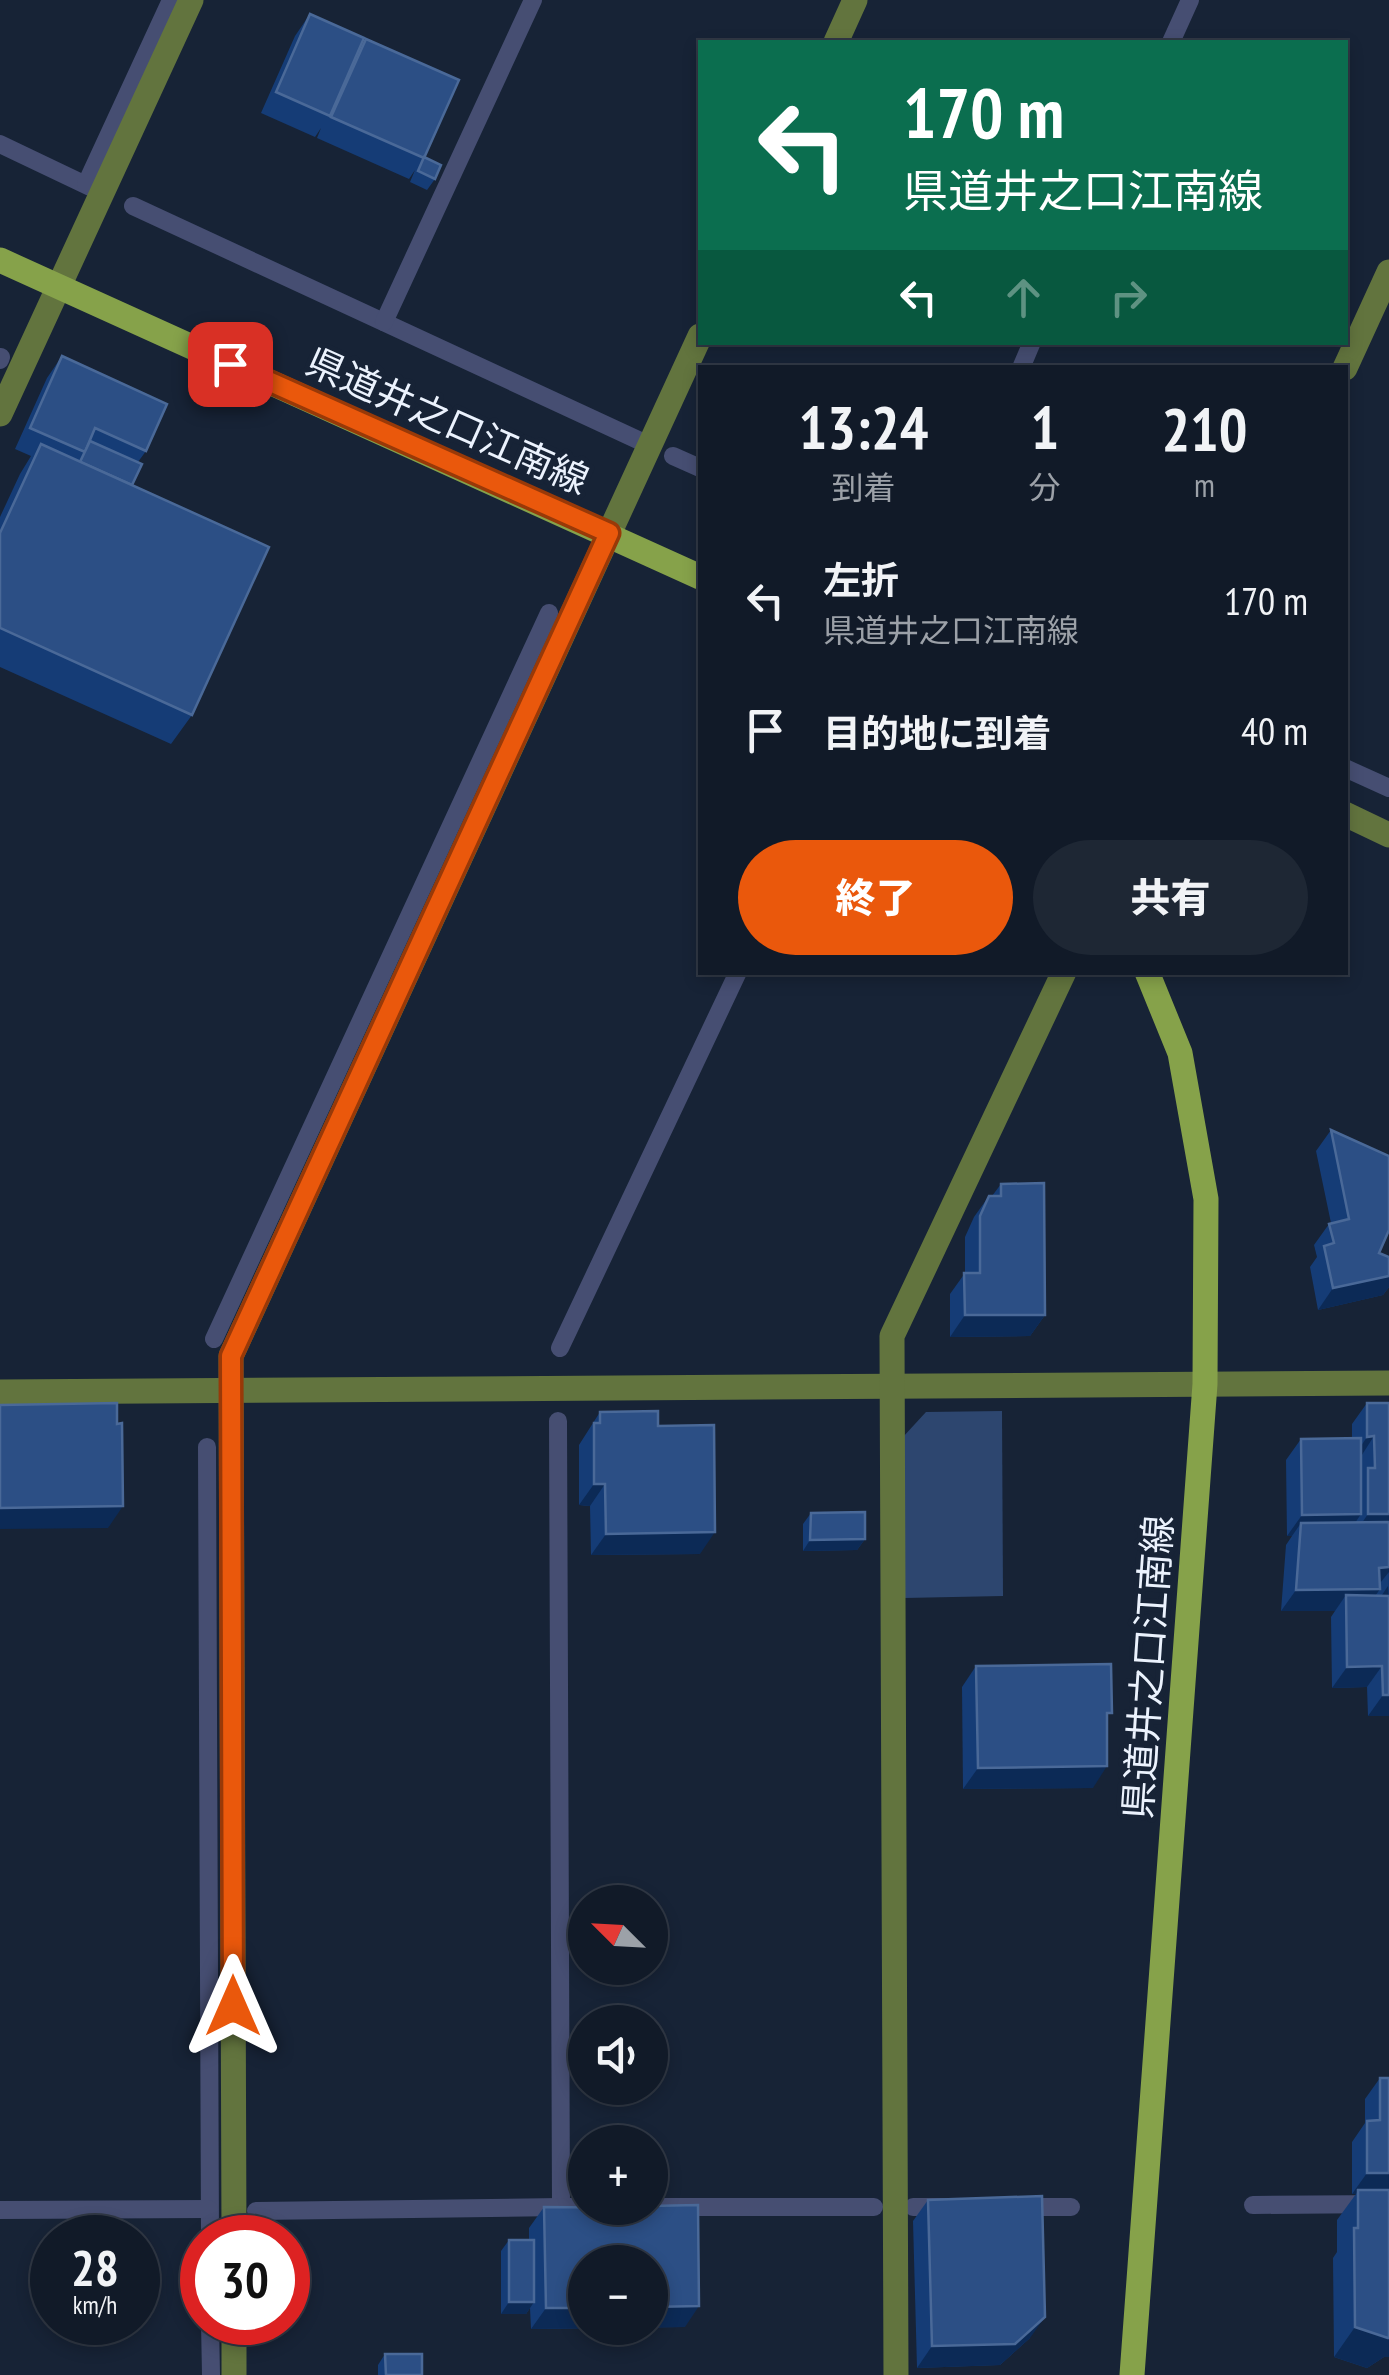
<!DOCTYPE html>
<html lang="ja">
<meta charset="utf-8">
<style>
:root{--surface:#111a28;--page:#1e2734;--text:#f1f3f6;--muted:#9ca1a8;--line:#303845;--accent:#ea580c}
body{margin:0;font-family:"PT Sans Narrow","Noto Sans JP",sans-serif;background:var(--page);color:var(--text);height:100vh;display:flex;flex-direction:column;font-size:38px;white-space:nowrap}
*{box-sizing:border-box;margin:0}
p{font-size:32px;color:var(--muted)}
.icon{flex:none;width:55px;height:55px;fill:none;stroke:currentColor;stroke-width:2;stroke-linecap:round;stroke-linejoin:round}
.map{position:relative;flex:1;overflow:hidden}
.sheet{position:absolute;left:698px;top:365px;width:650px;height:610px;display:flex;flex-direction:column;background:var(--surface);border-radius:0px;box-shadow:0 5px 15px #0003,0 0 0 2px var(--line)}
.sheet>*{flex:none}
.guide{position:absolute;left:698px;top:40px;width:650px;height:305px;border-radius:0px;box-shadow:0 5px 15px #0003,0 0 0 2px var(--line);background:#0b6e4f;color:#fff;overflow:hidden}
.needle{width:65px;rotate:294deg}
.controls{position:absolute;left:568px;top:1885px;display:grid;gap:20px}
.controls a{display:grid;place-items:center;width:100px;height:100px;border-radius:50%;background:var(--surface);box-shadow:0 5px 15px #0003,0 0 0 2px var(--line);font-size:50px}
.speed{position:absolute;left:30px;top:2215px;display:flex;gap:20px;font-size:50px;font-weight:700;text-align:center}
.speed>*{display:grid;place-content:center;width:130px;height:130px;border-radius:50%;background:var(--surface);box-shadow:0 5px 15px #0003,0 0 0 2px var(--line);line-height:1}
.speed small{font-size:25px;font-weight:400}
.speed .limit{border:15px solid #d22;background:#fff;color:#111}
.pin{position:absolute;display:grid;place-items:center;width:85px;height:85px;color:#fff;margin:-42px;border-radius:20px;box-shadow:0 5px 15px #0006}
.me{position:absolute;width:110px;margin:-55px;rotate:0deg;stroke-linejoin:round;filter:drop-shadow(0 0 8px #0008)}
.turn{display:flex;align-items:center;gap:35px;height:210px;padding:0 40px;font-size:45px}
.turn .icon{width:130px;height:130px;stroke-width:2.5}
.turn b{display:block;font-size:70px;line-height:85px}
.lanes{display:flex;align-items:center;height:95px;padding:0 40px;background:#0003;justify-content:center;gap:50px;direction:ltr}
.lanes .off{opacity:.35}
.eta{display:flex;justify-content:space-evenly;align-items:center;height:170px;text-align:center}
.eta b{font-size:60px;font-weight:800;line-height:70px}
.primary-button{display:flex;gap:20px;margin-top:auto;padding:20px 40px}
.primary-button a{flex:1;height:115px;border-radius:60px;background:var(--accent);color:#fff;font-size:40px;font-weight:800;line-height:115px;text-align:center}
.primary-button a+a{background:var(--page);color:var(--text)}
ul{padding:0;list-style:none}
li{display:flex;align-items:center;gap:30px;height:130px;padding:0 40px}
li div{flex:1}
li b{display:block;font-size:38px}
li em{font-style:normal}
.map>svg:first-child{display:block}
</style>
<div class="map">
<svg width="1389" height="2375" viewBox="0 0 1389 2375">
<rect width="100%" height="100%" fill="#172336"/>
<polygon fill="#2d466f" points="1002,1411 1003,1596 904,1598 903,1437 926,1412"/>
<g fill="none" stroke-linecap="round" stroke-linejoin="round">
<g stroke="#464e72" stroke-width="18">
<polyline points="1171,42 1190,0"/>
<polyline points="0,144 90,187"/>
<polyline points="86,184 171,0"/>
<polyline points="133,206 638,440"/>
<polyline points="384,322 533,0"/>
<polyline points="0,360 1,357"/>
<polyline points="1021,368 1032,342"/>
<polyline points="673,456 700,468"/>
<polyline points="1345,768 1389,788"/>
<polyline points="214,1339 549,613"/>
<polyline points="560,1348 738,972"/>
<polyline points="558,1421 561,2207 585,2207"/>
<polyline points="207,1447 210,2238"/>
<polyline points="1253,2205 1389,2204"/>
<polyline points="650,2207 874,2207"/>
<polyline points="913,2207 946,2207"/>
<polyline points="1022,2207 1071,2207"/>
<polyline points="0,2210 209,2209"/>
<polyline points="256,2211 561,2207"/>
<polyline points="210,2322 211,2375"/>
</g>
<g stroke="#62743e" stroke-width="25">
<polyline points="836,42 855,0"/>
<polyline points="1345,368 1389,272"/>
<polyline points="0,414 191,0"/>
<polyline points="1345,814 1389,835"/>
<polyline points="0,1392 1389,1383"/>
<polyline points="234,2238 231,1356 700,336"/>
<polyline points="234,2322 234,2375"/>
<polyline points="896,2375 892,1336 1064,972"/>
</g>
<g stroke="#86a24a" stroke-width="25">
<polyline points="0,260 700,577"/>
<polyline points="1132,2375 1205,1384 1206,1199 1180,1053 1147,972"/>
</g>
</g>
<g fill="#153c76">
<polygon points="310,14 360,48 366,39 435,179 427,190 410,182 415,170 409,179 317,138 321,128 315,137 261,113 295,36"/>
<polygon points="62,356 146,451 138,462 132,485 192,715 171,744 0,667 0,517 20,474 31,456 15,449 47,378"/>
<polygon points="1331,1130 1379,1253 1389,1257 1389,1287 1383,1295 1318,1310 1310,1267 1317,1257 1314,1245 1329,1224 1331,1223 1316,1151"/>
<polygon points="1001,1184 1045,1315 1030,1336 950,1337 950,1294 965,1273 965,1237 974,1217 989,1196 992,1196"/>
<polygon points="1367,1403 1389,1403 1389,1716 1368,1716 1367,1687 1332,1688 1331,1617 1335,1611 1281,1611 1286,1545 1292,1536 1287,1536 1286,1460 1301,1439 1352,1438 1352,1424"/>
<polygon points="600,1412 658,1426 700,1554 591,1555 590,1506 579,1505 579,1445"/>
<polygon points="811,1513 865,1539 857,1550 803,1551 803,1524"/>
<polygon points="976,1666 1093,1788 963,1789 962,1687"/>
<polygon points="1380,2078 1384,2357 1367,2368 1334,2357 1333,2258 1337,2252 1337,2220 1356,2194 1352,2194 1352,2142 1365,2123 1365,2099"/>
<polygon points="928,2200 1030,2338 1000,2365 917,2368 913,2221"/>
<polygon points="544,2207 685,2327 531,2329 530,2308 526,2314 501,2314 501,2251 509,2240 529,2240 529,2228"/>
<polygon points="385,2354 422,2375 378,2375 378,2365"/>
</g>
<g fill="#0c2a56">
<polygon points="1389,1276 1389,1287 1383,1295 1318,1310 1333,1288"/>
<polygon points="965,1315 1045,1315 1030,1336 950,1337"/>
<polygon points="1374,1436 1360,1458 1353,1458 1367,1437"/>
<polygon points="594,1484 605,1484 590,1506 579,1505"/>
<polygon points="123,1506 108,1528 0,1529 0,1508"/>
<polygon points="1361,1514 1347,1535 1301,1523 1292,1536 1287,1536 1302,1515"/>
<polygon points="1368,1514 1389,1514 1389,1531 1353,1536"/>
<polygon points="715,1532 700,1554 591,1555 606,1534"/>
<polygon points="865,1539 857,1550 803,1551 810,1540"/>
<polygon points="1389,1567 1389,1572 1376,1588 1379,1568"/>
<polygon points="1388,1586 1389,1607 1374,1607"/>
<polygon points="1380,1589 1365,1611 1346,1595 1335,1611 1281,1611 1296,1590"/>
<polygon points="1382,1666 1367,1687 1332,1688 1347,1667"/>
<polygon points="1383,1695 1389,1695 1389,1716 1368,1716"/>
<polygon points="1107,1766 1093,1788 963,1789 978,1768"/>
<polygon points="1367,2173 1389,2173 1389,2194 1358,2190 1356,2194 1352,2194"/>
<polygon points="509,2302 534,2302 526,2314 501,2314"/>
<polygon points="699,2306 685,2327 531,2329 546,2308 585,2308 585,2328 650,2328 650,2307"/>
<polygon points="1045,2317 1030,2338 1000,2365 917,2368 932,2346"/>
<polygon points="1355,2327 1389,2337 1389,2357 1384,2357 1367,2368 1334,2357"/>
</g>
<g fill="#2c4f85" stroke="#4a6998" stroke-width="2.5">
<polygon points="310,14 364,38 330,116 276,92"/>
<polygon points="366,39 459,80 424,158 331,117"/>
<polygon points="424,157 441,165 435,179 418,171"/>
<polygon points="62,356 167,404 146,451 95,428 85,452 30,428"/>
<polygon points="90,441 142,464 132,485 80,462"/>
<polygon points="41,444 269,547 192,715 0,628 0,533"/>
<polygon points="1331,1130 1389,1156 1389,1230 1379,1253 1389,1257 1389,1276 1333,1288 1324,1246 1334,1243 1329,1224 1349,1219"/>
<polygon points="1044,1183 1045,1315 965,1315 964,1273 980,1273 980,1216 989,1196 1001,1196 1001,1184"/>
<polygon points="117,1403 117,1424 122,1423 123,1506 0,1508 0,1405"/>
<polygon points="1367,1403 1389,1403 1389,1514 1368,1514 1368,1468 1375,1468 1374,1436 1367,1437"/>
<polygon points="658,1411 658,1426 714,1425 715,1532 606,1534 605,1484 594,1484 594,1423 600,1423 600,1412"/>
<polygon points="1361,1438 1361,1514 1302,1515 1301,1439"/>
<polygon points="865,1512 865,1539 810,1540 811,1513"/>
<polygon points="1389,1522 1389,1567 1379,1568 1380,1589 1296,1590 1301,1523"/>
<polygon points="1346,1595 1389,1596 1389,1695 1383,1695 1382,1666 1347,1667"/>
<polygon points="1111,1664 1112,1713 1107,1713 1107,1766 978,1768 976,1666"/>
<polygon points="1380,2078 1389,2078 1389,2173 1367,2173 1367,2121 1380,2120"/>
<polygon points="1358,2190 1389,2190 1389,2337 1388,2338 1355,2327 1354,2228 1358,2228"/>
<polygon points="1042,2196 1045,2317 1015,2344 932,2346 928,2200"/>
<polygon points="698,2205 699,2306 650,2307 650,2262 585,2262 585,2308 546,2308 544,2207 650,2208 650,2206"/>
<rect x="509" y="2240" width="25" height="62"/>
<polygon points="385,2354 422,2354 422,2375 386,2375"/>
</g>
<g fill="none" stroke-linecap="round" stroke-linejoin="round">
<g stroke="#983908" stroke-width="25">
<polyline id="route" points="230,364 609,533 231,1356 233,2006"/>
</g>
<use href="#route" stroke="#ea580c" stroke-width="18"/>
</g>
<g text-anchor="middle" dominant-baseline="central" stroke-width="10" stroke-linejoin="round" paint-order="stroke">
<g font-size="38" fill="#ebf2fd" stroke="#172336">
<text transform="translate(448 420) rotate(24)">県道井之口江南線</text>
<text transform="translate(1147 1667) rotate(-86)">県道井之口江南線</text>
</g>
</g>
</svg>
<div class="controls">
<a><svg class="needle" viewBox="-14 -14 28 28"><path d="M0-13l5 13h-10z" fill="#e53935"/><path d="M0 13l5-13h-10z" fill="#9ca1a8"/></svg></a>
<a><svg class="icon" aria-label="sound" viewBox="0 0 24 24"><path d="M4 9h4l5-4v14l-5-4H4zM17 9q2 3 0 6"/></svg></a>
<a>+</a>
<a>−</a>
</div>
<div class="speed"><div>28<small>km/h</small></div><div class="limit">30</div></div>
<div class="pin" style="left:230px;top:364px;background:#d93025"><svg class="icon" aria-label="arrive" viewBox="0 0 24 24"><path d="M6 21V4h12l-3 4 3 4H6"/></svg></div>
<svg class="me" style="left:233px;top:2006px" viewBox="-20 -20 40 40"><path d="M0-17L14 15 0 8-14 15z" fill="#ea580c" stroke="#fff" stroke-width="4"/></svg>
<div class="guide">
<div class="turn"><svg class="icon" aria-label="left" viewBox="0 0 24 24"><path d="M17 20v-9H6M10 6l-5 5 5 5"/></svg><div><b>170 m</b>県道井之口江南線</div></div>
<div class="lanes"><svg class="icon" aria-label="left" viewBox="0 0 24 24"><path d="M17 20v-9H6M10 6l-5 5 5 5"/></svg><svg class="icon off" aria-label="ahead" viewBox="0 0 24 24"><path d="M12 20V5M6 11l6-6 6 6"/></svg><svg class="icon off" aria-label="right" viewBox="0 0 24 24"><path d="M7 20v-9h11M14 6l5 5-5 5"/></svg></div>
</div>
<section class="sheet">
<div class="eta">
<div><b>13:24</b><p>到着</p></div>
<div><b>1</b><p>分</p></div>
<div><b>210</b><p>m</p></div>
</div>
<ul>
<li><svg class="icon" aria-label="left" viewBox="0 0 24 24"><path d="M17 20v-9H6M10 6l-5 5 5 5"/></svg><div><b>左折</b><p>県道井之口江南線</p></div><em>170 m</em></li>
<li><svg class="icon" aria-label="arrive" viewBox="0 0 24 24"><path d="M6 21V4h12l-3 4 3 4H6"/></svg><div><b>目的地に到着</b></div><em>40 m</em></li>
</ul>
<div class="primary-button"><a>終了</a><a>共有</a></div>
</section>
</div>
